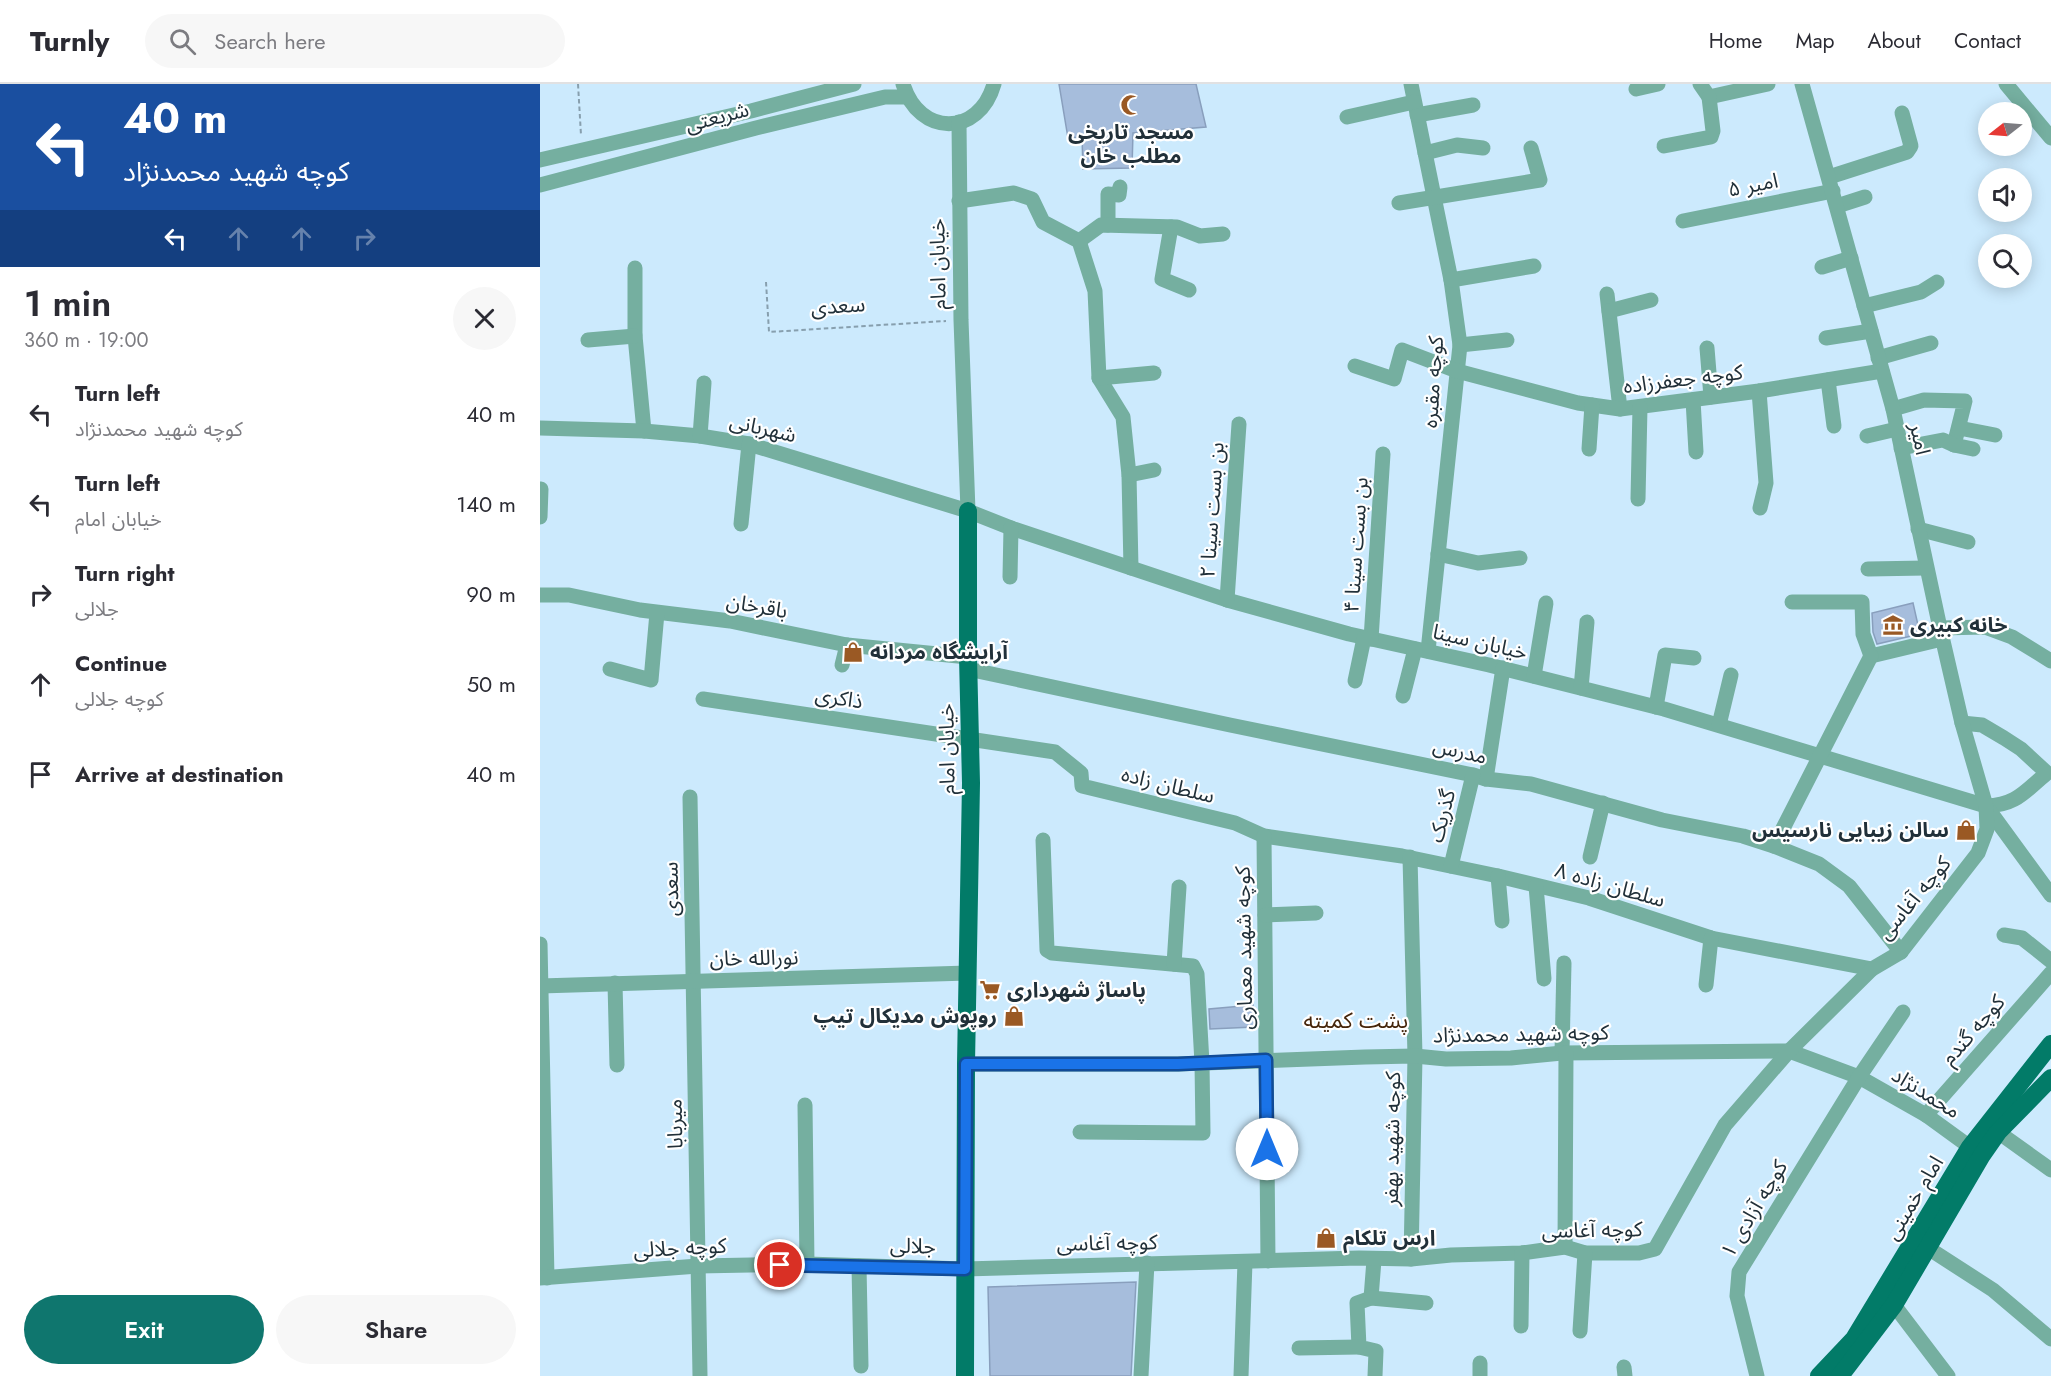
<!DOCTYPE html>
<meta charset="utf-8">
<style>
:root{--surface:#fff;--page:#f7f7f7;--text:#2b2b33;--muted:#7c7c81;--line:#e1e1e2;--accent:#0f766e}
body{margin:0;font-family:Jost,"Noto Sans Arabic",sans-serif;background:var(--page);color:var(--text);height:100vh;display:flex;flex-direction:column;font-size:22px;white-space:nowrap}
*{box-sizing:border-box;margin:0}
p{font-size:20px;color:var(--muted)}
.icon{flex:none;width:33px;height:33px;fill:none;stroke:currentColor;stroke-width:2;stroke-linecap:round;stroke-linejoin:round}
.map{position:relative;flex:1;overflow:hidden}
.sheet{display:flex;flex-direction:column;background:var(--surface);width:540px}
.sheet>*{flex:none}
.top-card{background:#1a4fa0;color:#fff;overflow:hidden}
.needle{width:39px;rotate:253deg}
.buttons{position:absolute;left:1438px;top:18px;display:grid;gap:12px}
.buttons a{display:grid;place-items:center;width:54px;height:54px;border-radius:50%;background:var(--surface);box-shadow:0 3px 15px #0003;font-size:30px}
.pin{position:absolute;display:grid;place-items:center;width:51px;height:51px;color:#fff;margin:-26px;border:3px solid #fff;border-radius:50%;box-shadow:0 2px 6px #0007}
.me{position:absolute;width:66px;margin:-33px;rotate:0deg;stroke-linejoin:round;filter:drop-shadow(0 0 4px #0008)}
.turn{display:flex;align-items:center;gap:21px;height:126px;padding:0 24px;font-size:27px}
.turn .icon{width:78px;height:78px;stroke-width:2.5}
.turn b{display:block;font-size:42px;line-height:51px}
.lanes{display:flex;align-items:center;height:57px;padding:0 24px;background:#0003;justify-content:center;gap:30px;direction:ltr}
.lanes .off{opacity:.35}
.round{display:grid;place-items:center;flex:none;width:63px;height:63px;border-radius:32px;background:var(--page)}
.overview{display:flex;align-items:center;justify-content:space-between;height:102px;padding:0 24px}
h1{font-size:36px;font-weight:600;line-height:45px}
.button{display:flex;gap:12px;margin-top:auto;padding:12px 24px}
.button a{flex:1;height:69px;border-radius:36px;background:var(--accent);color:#fff;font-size:24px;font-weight:600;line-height:69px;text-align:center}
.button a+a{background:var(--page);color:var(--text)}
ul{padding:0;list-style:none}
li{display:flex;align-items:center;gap:18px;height:90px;padding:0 24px}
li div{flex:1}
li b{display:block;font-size:22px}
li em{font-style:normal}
header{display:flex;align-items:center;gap:36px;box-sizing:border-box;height:84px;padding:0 30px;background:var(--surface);border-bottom:2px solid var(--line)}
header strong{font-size:28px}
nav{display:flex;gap:33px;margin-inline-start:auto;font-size:21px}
.search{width:420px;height:54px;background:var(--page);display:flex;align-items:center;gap:15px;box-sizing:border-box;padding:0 21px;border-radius:33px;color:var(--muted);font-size:22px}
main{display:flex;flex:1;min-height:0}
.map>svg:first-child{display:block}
</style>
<header>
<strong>Turnly</strong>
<div class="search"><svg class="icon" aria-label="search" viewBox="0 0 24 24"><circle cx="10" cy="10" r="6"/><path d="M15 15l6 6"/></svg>Search here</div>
<nav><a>Home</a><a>Map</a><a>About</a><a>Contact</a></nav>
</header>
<main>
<section class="sheet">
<div class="top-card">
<div class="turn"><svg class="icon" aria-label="left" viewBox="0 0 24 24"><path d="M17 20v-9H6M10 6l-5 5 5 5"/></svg><div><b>40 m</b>کوچه شهید محمدنژاد</div></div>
<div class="lanes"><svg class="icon" aria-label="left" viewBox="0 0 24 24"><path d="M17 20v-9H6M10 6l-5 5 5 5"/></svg><svg class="icon off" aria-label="ahead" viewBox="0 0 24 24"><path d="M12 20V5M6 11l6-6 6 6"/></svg><svg class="icon off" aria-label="ahead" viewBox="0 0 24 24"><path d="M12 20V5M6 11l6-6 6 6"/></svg><svg class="icon off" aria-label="right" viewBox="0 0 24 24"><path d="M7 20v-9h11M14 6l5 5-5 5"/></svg></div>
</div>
<div class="overview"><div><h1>1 min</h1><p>360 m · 19:00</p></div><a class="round"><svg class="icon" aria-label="close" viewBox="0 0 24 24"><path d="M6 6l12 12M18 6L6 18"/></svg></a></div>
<ul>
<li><svg class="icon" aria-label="left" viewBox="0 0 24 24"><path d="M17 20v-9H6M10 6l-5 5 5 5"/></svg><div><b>Turn left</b><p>کوچه شهید محمدنژاد</p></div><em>40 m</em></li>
<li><svg class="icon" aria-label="left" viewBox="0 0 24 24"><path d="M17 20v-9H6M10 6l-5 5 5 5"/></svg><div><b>Turn left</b><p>خیابان امام</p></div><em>140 m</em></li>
<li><svg class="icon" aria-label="right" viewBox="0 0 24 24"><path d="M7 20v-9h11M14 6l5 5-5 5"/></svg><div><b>Turn right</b><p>جلالی</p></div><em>90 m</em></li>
<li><svg class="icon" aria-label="ahead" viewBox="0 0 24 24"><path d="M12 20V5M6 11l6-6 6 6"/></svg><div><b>Continue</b><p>کوچه جلالی</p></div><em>50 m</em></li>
<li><svg class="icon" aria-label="arrive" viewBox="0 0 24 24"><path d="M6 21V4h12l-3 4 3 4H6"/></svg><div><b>Arrive at destination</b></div><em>40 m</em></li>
</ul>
<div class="button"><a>Exit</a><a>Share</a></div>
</section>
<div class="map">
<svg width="1511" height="1292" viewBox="0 0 1511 1292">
<rect width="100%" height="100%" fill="#cceafd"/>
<g fill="#a6bddc" stroke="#899fbd" stroke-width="1.5">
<polygon points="519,0 656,0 666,43 593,49 592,84 543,85 542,53 528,54"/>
<polygon points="1373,519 1380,550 1337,560 1333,548 1332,529"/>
<polygon points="713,921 714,943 670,945 669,925"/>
<polygon points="596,1198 591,1292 450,1292 448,1203"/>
</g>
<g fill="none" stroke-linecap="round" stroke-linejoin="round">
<g stroke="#879fae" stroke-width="2" stroke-dasharray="4.5 3" stroke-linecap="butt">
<polyline points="38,0 41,51"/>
<polyline points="226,198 229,248 406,237"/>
</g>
<g stroke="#75afa0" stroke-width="15">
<path d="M 363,0 C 379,53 439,53 454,0"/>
<polyline points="871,0 911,196 920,261 888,567"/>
<polyline points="1160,0 1169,13 1228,0"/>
<polyline points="1466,0 1511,54"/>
<polyline points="1096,5 1118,0"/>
<polyline points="877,31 933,21"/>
<polyline points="807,33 874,18"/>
<polyline points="419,38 421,236 428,427"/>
<polyline points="1124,62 1171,53 1173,47 1169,13"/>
<polyline points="885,69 917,61 943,64"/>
<polyline points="0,76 211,27 314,0"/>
<polyline points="1289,93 1367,68 1371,62 1362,29"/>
<polyline points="0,101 216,44 345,13 367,13"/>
<polyline points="419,117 474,109 492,115 503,138 539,157 555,207 559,294 583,333 589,391 591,484"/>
<polyline points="859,119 1000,96 991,64"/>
<polyline points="1297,122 1325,113"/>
<polyline points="1143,137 1293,107"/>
<polyline points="568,141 568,110 579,111 580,103"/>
<polyline points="631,143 622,195 649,206"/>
<polyline points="539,157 561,141 637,143 660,152 683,150"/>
<polyline points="1282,183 1311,174"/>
<polyline points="95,184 95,252 104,347"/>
<polyline points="911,196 994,182"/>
<polyline points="1067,210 1080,325"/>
<polyline points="1324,222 1381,208 1397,198"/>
<polyline points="1069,227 1111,216"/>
<polyline points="1286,254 1331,247"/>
<polyline points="48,256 95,252"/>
<polyline points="920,261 967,256"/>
<polyline points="1167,264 1171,313"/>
<polyline points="1338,274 1391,259"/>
<polyline points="815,282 854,295 862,266 917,287 1038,319 1080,325 1219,307 1342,287"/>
<polyline points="559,294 614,289"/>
<polyline points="1288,296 1294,342"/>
<polyline points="1219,307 1226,399 1220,424"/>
<polyline points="1153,316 1156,368"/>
<polyline points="1353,325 1384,316 1425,317 1414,361 1433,365"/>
<path d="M 0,344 L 104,347 L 160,352 L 209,360 L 428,427 L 471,444 L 687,516 L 809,550 L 949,581 L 1124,625 L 1446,722 C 1477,721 1485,707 1507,689 L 1481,665 L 1464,654 L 1442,641 L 1422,639"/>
<polyline points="1419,344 1455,351"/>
<polyline points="160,352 164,299"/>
<polyline points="1327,352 1357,345"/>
<polyline points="1361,364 1403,356 1414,361"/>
<polyline points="1049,365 1052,321"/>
<polyline points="589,391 614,386"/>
<polyline points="1098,415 1100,323"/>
<polyline points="0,433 1,405"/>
<polyline points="201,440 209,360"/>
<polyline points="1378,445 1428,458"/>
<polyline points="898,470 938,479 980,474"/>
<polyline points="1328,485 1386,484"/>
<polyline points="470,493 471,444"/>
<polyline points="0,511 29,511 100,526 190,537 307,561 428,573"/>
<polyline points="687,516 699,340"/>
<polyline points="1252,518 1322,518 1323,550 1331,572"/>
<polyline points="1400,544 1445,543 1472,553 1511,577"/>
<polyline points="831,555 843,370"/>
<polyline points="1331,572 1402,555"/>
<polyline points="302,581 307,561"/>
<polyline points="70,585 111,596 117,529"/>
<polyline points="428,585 690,641 933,691 946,695 991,700 1122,736 1203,752 1234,762 1279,780 1309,802 1361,868"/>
<polyline points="994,592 1006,519"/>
<polyline points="815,597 824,554"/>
<polyline points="1041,604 1047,538"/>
<polyline points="863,612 875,565"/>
<polyline points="163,615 515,668 541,689 542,702 695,739 724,752 862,772 958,792 1049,814 1171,854 1332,885"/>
<polyline points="1116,623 1125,571 1154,574"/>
<polyline points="1179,641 1191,591"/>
<polyline points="946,695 963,584"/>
<polyline points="150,713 160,1292"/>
<polyline points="1446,722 1511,811"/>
<polyline points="724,752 728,1177"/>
<polyline points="503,756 507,866 512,869 653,882 657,890 662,979 663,1049 540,1048"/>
<polyline points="1234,762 1331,572"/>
<polyline points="870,773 875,972 871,1175"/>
<polyline points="1050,773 1063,719"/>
<polyline points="911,782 933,691"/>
<polyline points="958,792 962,837"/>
<polyline points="996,802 1004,895"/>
<polyline points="725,831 776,829"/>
<polyline points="1464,851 1482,854 1511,877"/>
<polyline points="0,860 7,1194"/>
<polyline points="634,880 639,803"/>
<polyline points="75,899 77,981"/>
<polyline points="1166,901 1171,854"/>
<polyline points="0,902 428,889"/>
<polyline points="1022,969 1024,879"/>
<polyline points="426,980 638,980 825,973 875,972 906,975 971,974 1022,969 1249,967 1319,993 1386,1031 1430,1063"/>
<polyline points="265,1021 267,1180"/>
<polyline points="1386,1031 1511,889"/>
<polyline points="1458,1048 1511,1086"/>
<polyline points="1025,1163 1026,969"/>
<polyline points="1388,1164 1453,1206 1511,1255"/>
<polyline points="834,1176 831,1214 817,1219 819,1263 836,1267 835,1292"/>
<polyline points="319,1182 321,1282"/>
<polyline points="0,1194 158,1182 267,1180 425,1185 819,1174 871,1175 911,1171 982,1169 1025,1163 1045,1169 1099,1169 1115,1165 1185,1041 1249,967 1332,885 1361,868 1438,769 1447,745 1446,722 1422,639 1400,544 1353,325 1262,0"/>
<polyline points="831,1214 886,1219"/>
<polyline points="1354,1221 1408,1292"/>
<polyline points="981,1242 982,1169"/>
<polyline points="1040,1247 1045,1169"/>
<polyline points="759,1264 819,1263"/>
<polyline points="940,1279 940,1292"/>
<polyline points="1084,1283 1085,1292"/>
<polyline points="601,1292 607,1179"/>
<polyline points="701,1292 705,1178"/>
<polyline points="1217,1292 1197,1212 1199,1188 1319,993 1363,928"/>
</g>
<g stroke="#027b68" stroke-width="18">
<polyline points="425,1292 426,980 431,699 428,573 428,427"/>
<polyline points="1279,1292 1314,1255 1430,1063 1511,960"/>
<polyline points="1300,1292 1354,1221 1442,1071 1458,1048 1511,994"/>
</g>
</g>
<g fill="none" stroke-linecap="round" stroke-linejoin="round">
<g stroke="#114b97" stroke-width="15">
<polyline id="route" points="240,1181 425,1185 426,980 638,980 726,976 727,1065"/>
</g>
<use href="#route" stroke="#1a73e8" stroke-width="10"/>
</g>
<defs>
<g id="mosque-bare" transform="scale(1.62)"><path d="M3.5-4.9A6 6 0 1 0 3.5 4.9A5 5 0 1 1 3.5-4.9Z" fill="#9a5924" stroke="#fff" stroke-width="2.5" paint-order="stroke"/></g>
<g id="museum-bare" transform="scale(1.62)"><path d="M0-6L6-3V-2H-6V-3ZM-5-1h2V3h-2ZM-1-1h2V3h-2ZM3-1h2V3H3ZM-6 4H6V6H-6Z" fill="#9a5924" stroke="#fff" stroke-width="2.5" paint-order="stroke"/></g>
<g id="shop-bare" transform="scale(1.62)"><path d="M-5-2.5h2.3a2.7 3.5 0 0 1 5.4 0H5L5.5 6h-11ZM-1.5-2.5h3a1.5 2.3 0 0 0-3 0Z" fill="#9a5924" stroke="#fff" stroke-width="2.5" paint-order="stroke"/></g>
<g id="supermarket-bare" transform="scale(1.62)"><path d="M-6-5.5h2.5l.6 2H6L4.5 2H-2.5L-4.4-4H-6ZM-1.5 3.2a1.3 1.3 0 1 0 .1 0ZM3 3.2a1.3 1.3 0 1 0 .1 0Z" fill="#9a5924" stroke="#fff" stroke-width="2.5" paint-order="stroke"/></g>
</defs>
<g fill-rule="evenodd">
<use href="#mosque-bare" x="591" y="21"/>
<use href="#museum-bare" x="1353" y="541"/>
<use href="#shop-bare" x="313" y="568"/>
<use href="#shop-bare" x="1426" y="746"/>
<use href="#supermarket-bare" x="450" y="906"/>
<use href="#shop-bare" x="474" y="932"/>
<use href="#shop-bare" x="786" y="1154"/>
</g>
<g text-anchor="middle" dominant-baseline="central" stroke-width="4.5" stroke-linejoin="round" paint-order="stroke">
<g font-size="21" fill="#213039" stroke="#fff">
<text transform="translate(177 33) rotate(-15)">شریعتی</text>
<text transform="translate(1213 101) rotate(-11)">امیر ۵</text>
<text transform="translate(398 180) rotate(-91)">خیابان امام</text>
<text transform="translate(298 222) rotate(-4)">سعدی</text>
<text transform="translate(1143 295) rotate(-7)">کوچه جعفرزاده</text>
<text transform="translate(893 298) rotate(-86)">کوچه مقبره</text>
<text transform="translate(223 344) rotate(13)">شهربانی</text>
<text transform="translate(1380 355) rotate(78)">امیر</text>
<text transform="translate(672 426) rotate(-86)">بن بست سینا ۲</text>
<text transform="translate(816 461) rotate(-86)">بن بست سینا ۴</text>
<text transform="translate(217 522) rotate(10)">باقرخان</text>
<text transform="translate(940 558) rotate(13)">خیابان سینا</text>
<text transform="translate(299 614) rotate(9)">ذاکری</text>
<text transform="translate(407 665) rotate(-91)">خیابان امام</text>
<text transform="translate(920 667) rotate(13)">مدرس</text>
<text transform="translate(628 701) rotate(14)">سلطان زاده</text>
<text transform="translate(902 732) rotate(-76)">گذریک</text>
<text transform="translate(1070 801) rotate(16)">سلطان زاده ۸</text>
<text transform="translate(131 805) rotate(-91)">سعدی</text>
<text transform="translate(1374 814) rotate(-50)">کوچه آغاسی</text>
<text transform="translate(704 864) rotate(-91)">کوچه شهید معماری</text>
<text transform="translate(214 874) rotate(-1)">نورالله خان</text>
<text transform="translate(1433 946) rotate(-49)">کوچه گندم</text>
<text transform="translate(981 950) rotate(-1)">کوچه شهید محمدنژاد</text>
<text transform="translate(1386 1009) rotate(32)">محمدنژاد</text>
<text transform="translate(135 1040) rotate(-91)">میربابا</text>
<text transform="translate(852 1055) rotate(-89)">کوچه شهید بهفر</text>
<text transform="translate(1374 1114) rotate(-59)">امام خمینی</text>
<text transform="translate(1214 1125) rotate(-59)">کوچه آزادی ۱</text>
<text transform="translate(1052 1146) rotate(-1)">کوچه آغاسی</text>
<text transform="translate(567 1159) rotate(-1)">کوچه آغاسی</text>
<text transform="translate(373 1162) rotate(2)">جلالی</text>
<text transform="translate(140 1164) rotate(-3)">کوچه جلالی</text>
</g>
<g font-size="21" font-weight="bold" fill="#213039" stroke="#fff" text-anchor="start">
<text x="591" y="48" text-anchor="middle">مسجد تاریخی<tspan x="591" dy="24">مطلب خان</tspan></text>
<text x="1370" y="541">خانه کبیری</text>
<text x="330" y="568">آرایشگاه مردانه</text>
<text x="1409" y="746" text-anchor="end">سالن زیبایی نارسیس</text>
<text x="467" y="906">پاساژ شهرداری</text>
<text x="457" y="932" text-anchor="end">روپوش مدیکال تیپ</text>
<text x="803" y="1154">ارس تلکام</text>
</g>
<g font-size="22" fill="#44250b" stroke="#fff">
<text x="816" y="936">پشت کمیته</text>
</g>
</g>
</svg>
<div class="buttons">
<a><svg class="needle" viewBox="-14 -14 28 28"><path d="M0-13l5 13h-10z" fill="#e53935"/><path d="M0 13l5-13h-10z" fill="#7c7c81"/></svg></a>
<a><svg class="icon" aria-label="sound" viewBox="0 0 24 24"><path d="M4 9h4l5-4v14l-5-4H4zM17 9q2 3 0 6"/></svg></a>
<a><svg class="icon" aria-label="search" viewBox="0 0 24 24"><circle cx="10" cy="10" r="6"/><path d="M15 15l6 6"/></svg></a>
</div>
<div class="pin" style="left:240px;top:1181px;background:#d93025"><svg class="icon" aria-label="arrive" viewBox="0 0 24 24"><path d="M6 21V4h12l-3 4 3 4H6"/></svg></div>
<svg class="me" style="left:727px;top:1065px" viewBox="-20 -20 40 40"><circle r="19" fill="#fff"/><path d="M0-13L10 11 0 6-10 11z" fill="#1a73e8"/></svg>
</div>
</main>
